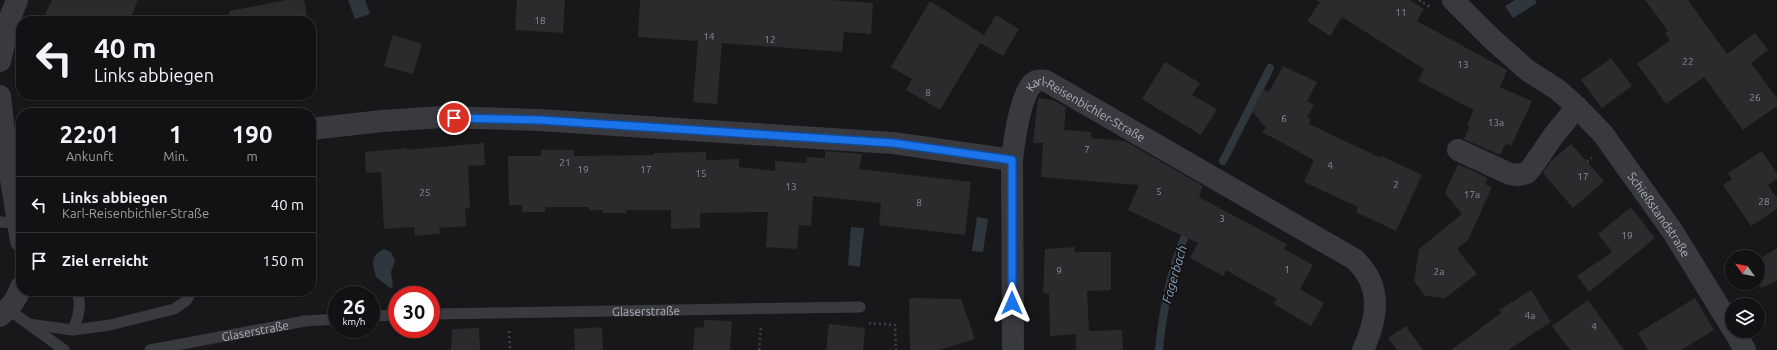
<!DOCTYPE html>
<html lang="de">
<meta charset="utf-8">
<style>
:root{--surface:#121214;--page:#1b1b1d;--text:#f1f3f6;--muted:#9c9ea0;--line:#313234}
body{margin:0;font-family:Ubuntu,sans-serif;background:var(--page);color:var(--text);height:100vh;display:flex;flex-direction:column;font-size:15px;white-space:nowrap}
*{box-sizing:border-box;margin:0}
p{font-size:13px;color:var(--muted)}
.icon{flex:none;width:22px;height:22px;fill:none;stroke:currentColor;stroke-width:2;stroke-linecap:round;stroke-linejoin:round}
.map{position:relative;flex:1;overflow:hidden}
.details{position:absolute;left:16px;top:108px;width:300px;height:188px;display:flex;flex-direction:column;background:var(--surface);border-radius:16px;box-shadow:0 1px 3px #0004,0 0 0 1px var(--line)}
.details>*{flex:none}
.banner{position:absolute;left:16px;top:16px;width:300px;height:84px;border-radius:16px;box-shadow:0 1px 3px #0004,0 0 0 1px var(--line);background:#121214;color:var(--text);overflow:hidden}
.needle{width:26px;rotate:303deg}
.controls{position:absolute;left:1725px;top:250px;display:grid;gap:8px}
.controls a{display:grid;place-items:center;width:40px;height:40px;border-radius:50%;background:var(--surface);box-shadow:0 1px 3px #0004,0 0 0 1px var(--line);font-size:20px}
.speed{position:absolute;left:328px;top:286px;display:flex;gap:8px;font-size:20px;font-weight:700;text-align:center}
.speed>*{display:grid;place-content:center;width:52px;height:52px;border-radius:50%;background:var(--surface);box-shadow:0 1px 3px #0004,0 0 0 1px var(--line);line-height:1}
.speed small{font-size:10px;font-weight:400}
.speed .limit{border:6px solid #d22;background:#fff;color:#111}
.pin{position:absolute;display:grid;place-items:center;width:34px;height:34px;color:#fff;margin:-17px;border:2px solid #fff;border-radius:50%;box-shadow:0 1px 4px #0007}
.me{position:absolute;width:44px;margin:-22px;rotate:0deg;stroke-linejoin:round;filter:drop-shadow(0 0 3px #0008)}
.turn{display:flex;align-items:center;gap:14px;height:84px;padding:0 12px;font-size:18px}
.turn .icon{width:52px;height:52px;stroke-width:2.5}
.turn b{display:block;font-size:28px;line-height:34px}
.eta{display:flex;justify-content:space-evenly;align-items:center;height:68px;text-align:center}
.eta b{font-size:24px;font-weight:700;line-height:28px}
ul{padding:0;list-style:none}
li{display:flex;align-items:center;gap:12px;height:56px;padding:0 12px;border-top:1px solid var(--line)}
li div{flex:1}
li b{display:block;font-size:15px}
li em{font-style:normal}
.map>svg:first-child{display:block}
</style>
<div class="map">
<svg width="1777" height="350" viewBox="0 0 1777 350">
<rect width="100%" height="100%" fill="#18181a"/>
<g fill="#2e373e">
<polygon points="348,0 365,0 370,14 355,19"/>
<polygon points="1515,0 1535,0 1537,3 1513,18 1505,6"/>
<polygon points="977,217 988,219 983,252 972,251"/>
<polygon points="851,227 864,228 860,267 848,265"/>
<path d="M 384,249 L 391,252 L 395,261 L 391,272 L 393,287 L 390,288 L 376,277 C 373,263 369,257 384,249 Z"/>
</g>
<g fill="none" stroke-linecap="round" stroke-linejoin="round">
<g stroke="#2e373e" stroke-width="8">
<polyline points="1223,161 1270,68"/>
<path d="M 1159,350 C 1163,309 1171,265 1189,227"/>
</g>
</g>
<g fill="#2b2b2e">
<polygon points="52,0 138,0 129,21 42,21"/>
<polygon points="287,0 304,0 308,21 230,21 229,11"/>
<polygon points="517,0 565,0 563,33 515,30"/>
<polygon points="640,0 830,0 873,3 871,34 844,32 842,52 722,43 717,104 693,102 698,41 638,37"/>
<polygon points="1316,0 1410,0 1424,9 1417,21 1507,70 1500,87 1532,101 1511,146 1506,143 1500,155 1464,139 1470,126 1467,125 1474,110 1418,81 1424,69 1342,17 1330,36 1307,21 1320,2"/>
<polygon points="1645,0 1688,0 1727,54 1755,33 1768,50 1751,63 1777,98 1777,106 1743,130 1704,77 1666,104 1637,64 1670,40 1665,33 1668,31"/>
<polygon points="930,1 984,35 996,15 1019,29 1003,56 980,43 940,110 906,90 912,79 891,67"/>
<polygon points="393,35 422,44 413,74 384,66"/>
<polygon points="1611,58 1632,86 1602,108 1581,80"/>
<polygon points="1165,62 1200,83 1192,95 1217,109 1201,135 1142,99"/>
<polygon points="1283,66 1317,82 1307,101 1314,105 1307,117 1311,119 1309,124 1381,158 1382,156 1422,175 1396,231 1356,212 1358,207 1304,182 1314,160 1262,132 1266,128 1252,111 1263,89 1269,92"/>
<polygon points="1038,98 1053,100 1066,107 1064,130 1091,132 1091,138 1125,141 1203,186 1199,197 1287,244 1284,249 1313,265 1300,289 1324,303 1311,326 1274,304 1277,299 1226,270 1223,276 1190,258 1198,243 1128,210 1139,185 1041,177 1043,143 1033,143"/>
<polygon points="484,143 485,165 468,166 470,208 465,209 466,226 439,228 440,234 415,236 414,227 384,229 381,172 366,173 365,152 407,148 407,150"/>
<polygon points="1571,144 1604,181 1573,208 1543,173 1551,161"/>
<polygon points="541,150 574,150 574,156 654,155 654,153 706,152 706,160 739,159 739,167 775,171 775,161 806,163 807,157 825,158 825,151 862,154 859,169 971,182 965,235 879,225 881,203 813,196 811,226 799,225 797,249 766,247 768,212 700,213 700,228 671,229 671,210 626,210 626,213 603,213 603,210 589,210 589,207 545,207 545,212 522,212 522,205 509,205 508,156 541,156"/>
<polygon points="1762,151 1777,174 1777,179 1768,185 1777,198 1777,209 1751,226 1723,185 1732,179 1728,173"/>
<polygon points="1458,164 1488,178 1485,184 1492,187 1468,240 1457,249 1477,274 1445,298 1425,296 1414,281 1419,249 1462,214 1445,193"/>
<polygon points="1631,207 1655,238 1589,292 1577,276 1612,252 1598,234"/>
<polygon points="1075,247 1074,252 1111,252 1111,290 1087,291 1089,331 1122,330 1123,350 1076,350 1076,334 1050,336 1049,294 1043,293 1045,249"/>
<polygon points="1777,248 1777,281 1761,288 1758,282 1758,260"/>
<polygon points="1531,290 1551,322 1508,350 1451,350 1501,313 1499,310"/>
<polygon points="909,298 961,299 975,339 939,350 910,350"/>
<polygon points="1695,298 1714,330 1681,350 1648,350 1638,333"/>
<polygon points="1588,300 1624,350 1570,350 1552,326"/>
<polygon points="704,320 732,321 730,350 693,350 695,327 704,328"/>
<polygon points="829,324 865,328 863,350 826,350"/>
<polygon points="1406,326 1423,350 1397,350 1388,338"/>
<polygon points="602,327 603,350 575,350 574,329"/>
<polygon points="479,328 480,350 451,350 452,329"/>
</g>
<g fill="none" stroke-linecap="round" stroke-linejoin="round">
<g stroke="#3f4146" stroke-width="2.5" stroke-dasharray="2 3" stroke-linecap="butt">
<polyline points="1419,0 1430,7"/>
<polyline points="1587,162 1592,158"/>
<polyline points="869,323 895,325 896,350"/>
<polyline points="509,331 510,350"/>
<polyline points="759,350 761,327"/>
</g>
<g stroke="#393a3f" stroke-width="11">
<polyline points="0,222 18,223"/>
<polyline points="8,309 64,350"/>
<path id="s1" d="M 431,314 L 860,307"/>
<polyline points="371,316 397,315"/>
<polyline points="28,324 73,330 110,325 174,309 186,301 192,291"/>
<path d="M 73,330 C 78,318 83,303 76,291"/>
<path id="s2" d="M 150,350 L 305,321 L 337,319"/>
</g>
<g stroke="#393a3f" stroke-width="22">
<path id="s3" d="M 1453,0 L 1492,39 L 1527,70 L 1558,90 L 1577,107 L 1603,134 L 1673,232 L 1732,328"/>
<polyline points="0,61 10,18 17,0"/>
<polyline points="0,96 6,148 21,241"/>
<polyline points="311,129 382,121 443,117 539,120 893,143 1012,160"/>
<polyline points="1458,150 1510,174 1518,175 1527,173 1532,167 1554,135 1577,107"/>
<path d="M 0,316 C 10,308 17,299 21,287"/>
<polyline points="1734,331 1745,350"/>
<path id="s4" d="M 1013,350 L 1012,160 C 1014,142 1020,98 1032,84 C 1035,80 1041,80 1046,81 L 1354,259 C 1383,285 1378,318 1363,350"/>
</g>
</g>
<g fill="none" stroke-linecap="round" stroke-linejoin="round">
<g stroke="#114b97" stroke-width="10">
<polyline id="route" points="454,118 539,120 893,143 1012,160 1012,303"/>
</g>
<use href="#route" stroke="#1a73e8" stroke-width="7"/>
</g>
<g text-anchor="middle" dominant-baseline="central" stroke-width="4" stroke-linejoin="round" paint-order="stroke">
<g font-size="10" fill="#8a8d96">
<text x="1401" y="12">11</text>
<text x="540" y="20">18</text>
<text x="709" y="36">14</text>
<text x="770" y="39">12</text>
<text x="1688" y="61">22</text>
<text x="1463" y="64">13</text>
<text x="928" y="92">8</text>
<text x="1755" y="97">26</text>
<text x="1284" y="118">6</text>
<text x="1496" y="122">13a</text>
<text x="1087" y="149">7</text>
<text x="565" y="162">21</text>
<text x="1330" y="165">4</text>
<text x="583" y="169">19</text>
<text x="646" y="169">17</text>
<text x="701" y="173">15</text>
<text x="1583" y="176">17</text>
<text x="1396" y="184">2</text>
<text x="791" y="186">13</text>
<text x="1159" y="191">5</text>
<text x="425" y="192">25</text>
<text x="1472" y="194">17a</text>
<text x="1764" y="201">28</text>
<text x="919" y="202">8</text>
<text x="1222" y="218">3</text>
<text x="1627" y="235">19</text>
<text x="1287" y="269">1</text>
<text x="1059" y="270">9</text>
<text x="1439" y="271">2a</text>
<text x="1530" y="315">4a</text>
<text x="1594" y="326">4</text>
</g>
<g font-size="12" fill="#aaafba" stroke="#131315">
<text stroke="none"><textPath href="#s4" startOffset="330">Karl-Reisenbichler-Straße</textPath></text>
<text stroke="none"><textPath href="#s3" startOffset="300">Schießstandstraße</textPath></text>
<text stroke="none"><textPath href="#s1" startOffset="215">Glaserstraße</textPath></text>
<text stroke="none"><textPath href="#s2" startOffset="107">Glaserstraße</textPath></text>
</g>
<g font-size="13" font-style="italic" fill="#829cb4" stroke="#131315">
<text transform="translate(1174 274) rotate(-74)">Fagerbach</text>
</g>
</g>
</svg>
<div class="controls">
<a><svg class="needle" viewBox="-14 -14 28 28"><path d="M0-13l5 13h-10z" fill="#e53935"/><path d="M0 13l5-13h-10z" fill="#9c9ea0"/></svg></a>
<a><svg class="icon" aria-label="layers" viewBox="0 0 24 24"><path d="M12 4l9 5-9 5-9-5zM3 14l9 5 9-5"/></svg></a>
</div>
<div class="speed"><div>26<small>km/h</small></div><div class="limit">30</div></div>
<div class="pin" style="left:454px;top:118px;background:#d93025"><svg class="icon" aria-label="arrive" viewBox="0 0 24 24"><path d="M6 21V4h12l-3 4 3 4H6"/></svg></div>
<svg class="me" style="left:1012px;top:303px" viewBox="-20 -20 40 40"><path d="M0-17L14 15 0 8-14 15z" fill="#1a73e8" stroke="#fff" stroke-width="4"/></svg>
<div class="banner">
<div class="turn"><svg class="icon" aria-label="left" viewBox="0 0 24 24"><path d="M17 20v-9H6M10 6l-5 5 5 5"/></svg><div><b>40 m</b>Links abbiegen</div></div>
</div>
<section class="details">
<div class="eta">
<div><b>22:01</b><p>Ankunft</p></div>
<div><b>1</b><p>Min.</p></div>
<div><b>190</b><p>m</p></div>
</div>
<ul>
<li><svg class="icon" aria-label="left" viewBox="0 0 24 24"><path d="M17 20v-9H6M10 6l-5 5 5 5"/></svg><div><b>Links abbiegen</b><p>Karl-Reisenbichler-Straße</p></div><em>40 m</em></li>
<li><svg class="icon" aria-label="arrive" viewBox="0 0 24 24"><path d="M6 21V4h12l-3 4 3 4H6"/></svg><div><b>Ziel erreicht</b></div><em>150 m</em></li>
</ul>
</section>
</div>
